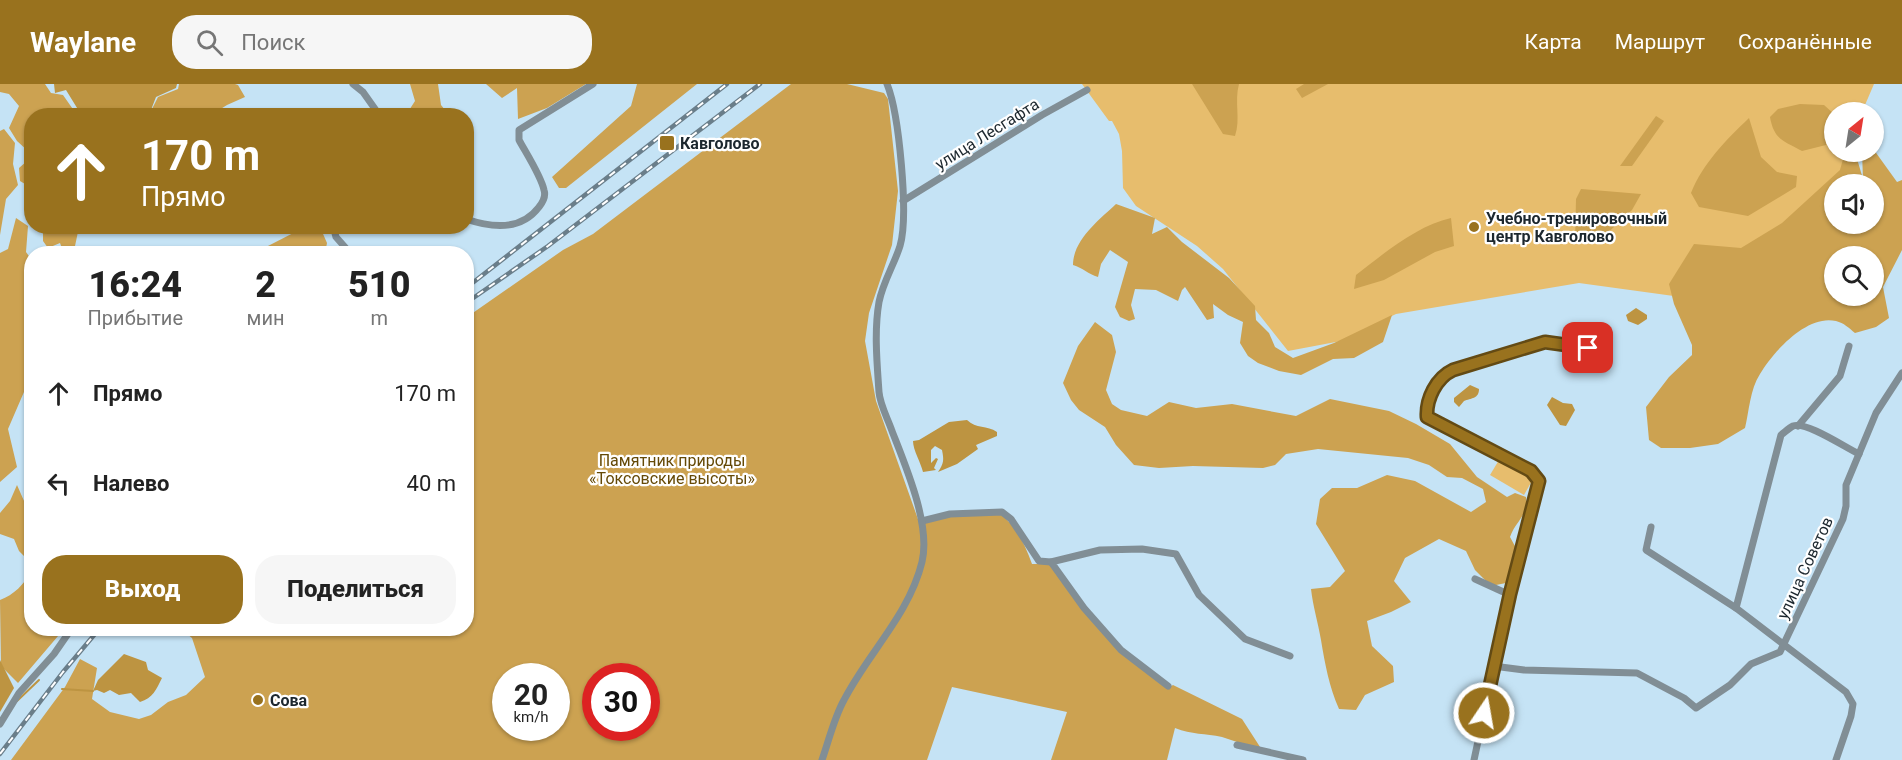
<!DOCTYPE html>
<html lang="ru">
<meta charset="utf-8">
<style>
:root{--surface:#fff;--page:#f6f6f6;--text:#222;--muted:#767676;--accent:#99721e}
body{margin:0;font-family:Roboto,sans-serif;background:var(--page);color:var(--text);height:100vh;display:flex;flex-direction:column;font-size:22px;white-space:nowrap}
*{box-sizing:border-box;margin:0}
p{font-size:20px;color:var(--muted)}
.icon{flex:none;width:33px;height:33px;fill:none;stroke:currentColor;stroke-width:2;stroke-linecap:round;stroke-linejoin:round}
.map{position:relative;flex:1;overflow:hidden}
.drawer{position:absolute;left:24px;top:162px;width:450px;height:390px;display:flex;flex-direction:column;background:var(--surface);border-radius:24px;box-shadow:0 2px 4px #0004}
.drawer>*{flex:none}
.top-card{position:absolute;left:24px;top:24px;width:450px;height:126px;border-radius:24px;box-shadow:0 2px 4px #0004;background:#99721e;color:#fff;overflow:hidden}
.needle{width:39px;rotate:30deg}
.tools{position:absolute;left:1824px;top:18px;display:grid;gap:12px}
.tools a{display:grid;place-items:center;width:60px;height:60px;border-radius:50%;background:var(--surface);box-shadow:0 2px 4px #0004;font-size:30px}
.speed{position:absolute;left:492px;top:579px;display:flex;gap:12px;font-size:30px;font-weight:700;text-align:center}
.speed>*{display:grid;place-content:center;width:78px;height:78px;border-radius:50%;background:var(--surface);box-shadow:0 2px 4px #0004;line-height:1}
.speed small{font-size:15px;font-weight:400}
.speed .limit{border:9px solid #d22;background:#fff;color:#111}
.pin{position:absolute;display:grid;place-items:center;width:51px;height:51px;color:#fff;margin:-26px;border-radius:12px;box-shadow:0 3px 9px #0006}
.me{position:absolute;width:66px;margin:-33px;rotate:12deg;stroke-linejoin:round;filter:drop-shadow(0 0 4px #0008)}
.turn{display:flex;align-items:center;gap:21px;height:126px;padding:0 18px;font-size:27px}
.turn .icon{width:78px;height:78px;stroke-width:2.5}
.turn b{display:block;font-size:42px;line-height:51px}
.eta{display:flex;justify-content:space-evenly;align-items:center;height:102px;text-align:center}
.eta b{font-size:36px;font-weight:800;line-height:42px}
.primary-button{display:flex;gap:12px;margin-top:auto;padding:12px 18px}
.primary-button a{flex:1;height:69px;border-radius:24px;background:var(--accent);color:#fff;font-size:24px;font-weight:800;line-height:69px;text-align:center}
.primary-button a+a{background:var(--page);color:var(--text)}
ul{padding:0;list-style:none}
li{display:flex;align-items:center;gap:18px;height:90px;padding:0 18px}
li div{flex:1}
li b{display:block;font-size:22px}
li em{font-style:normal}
header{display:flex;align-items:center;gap:36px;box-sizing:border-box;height:84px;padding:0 30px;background:var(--accent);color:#fff}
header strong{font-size:28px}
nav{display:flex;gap:33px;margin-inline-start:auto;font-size:21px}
.search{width:420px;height:54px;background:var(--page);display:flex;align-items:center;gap:15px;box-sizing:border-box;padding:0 21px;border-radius:24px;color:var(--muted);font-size:22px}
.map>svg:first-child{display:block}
</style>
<header>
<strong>Waylane</strong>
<div class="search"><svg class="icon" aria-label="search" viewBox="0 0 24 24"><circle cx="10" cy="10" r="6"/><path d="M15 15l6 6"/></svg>Поиск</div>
<nav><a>Карта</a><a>Маршрут</a><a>Сохранённые</a></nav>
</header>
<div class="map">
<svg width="1902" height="676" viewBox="0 0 1902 676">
<rect width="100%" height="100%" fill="#c5e3f5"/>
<g fill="#e7bd6d">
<polygon points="1082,0 1874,0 1862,28 1834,28 1834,68 1849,68 1842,93 1703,216 1579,199 1396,230 1341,257 1288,267 1223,185 1197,162 1136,122 1123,104 1122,67 1119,50 1112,37 1109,37"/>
<polygon points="1499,376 1533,395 1524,411 1490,391"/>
</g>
<g fill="#cca251" fill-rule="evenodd">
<polygon points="0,0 45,0 51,9 63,11 77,31 32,32 31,98 25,100 20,97 19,84 27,77 28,67 17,57 9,44 19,22 9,10 0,8"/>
<polygon points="179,0 235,0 238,1 245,13 227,21 211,31 149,31 158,13 178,5"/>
<polygon points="410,0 438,0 441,21 449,31 406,31 415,17"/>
<polygon points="486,0 586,0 547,24 518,35 517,4 502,14"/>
<polygon points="637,0 697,0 566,104 559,104 552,93 631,22"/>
<path d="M 791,0 L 847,0 L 884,9 L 888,15 L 898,107 L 892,161 L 869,229 L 865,257 L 876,317 L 919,438 L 950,432 L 1001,430 C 1017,444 1025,460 1032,480 L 1050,480 L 1119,568 L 1168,604 L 1173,601 L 1242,635 L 1262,666 C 1248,662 1235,657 1222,653 C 1205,649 1192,651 1175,644 L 1167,676 L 1051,676 L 1067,628 L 952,603 L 927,676 L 11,676 L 65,603 L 80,575 L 97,584 L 92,615 L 110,628 L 139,635 L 151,631 L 168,618 L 186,611 L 205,593 L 192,554 L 181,545 L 466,544 L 467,233 L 563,166 L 593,150 ZM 506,592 L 556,592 L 556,644 L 506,644 ZM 596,592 L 646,592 L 646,644 L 596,644 Z"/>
<path d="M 1192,0 L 1239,0 C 1234,18 1241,35 1235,52 L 1223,50 Z"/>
<polygon points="1304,0 1328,0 1302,14 1296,5"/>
<path d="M 1800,20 L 1824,21 L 1834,30 L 1834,39 L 1826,61 L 1802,67 C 1784,57 1774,56 1770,33 L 1778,25 Z"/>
<polygon points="1656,32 1664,37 1632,82 1620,82"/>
<path d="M 1749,34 L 1761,73 L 1777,88 L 1797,92 L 1796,103 L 1748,132 L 1699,123 L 1691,109 C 1703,79 1726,56 1749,34 Z"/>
<polygon points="4,45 15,59 13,80 18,101 6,115 0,151 0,47"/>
<path d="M 1874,66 L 1897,98 L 1902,96 L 1902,166 L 1883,203 L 1889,234 L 1876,243 L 1855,249 C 1849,244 1844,239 1836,237 C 1807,230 1773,268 1760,290 C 1750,305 1749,328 1745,344 L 1718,360 L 1690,364 L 1661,364 L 1649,356 L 1646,323 L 1669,293 L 1692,271 L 1692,261 L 1674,220 L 1669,200 L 1694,160 L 1741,164 L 1782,139 L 1840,86 L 1845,68 L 1855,68 L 1863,95 L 1862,68 ZM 1834,100 L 1874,100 L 1874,140 L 1834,140 ZM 1834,172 L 1874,172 L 1874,212 L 1834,212 Z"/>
<polygon points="1581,105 1641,110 1632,126 1599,157 1575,158 1576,115"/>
<path d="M 1116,120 L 1155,134 L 1152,150 L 1167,143 L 1182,158 L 1229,194 L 1255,222 L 1256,236 L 1269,249 L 1275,263 L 1293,274 L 1334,259 L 1392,231 L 1383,258 L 1354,274 L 1333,275 L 1301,291 L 1279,287 L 1258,279 L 1248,272 L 1240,259 L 1243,238 L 1228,231 L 1213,220 L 1214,234 L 1207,236 L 1185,203 L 1182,206 L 1178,217 L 1156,206 L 1135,205 L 1131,221 L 1135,235 L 1129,237 L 1120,233 L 1115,223 L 1128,178 L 1110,166 L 1101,180 L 1098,193 C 1088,190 1083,184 1073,181 C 1073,156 1099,136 1116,120 Z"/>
<polygon points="16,134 28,142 26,168 31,175 31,298 27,301 8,345 17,383 0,398 0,169 8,165"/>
<path d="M 1451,134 L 1454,162 L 1435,168 L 1384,196 L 1354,205 L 1356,191 C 1383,170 1418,141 1451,134 Z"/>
<polygon points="43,143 79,143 75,162 71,168 63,167 60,159 48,164 43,157"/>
<polygon points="305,143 320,143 327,159 325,169 259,169 266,163"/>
<path d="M 1095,238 L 1112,251 L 1116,268 L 1106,306 L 1112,320 L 1121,326 L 1147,332 L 1169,318 L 1196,324 L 1232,320 L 1296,332 L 1330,315 L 1389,327 L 1416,340 L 1450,360 L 1477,393 L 1507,413 L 1515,409 L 1526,413 C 1529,431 1515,438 1510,453 L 1516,464 L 1506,499 L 1491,502 L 1475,486 L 1466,467 L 1439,455 L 1405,474 L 1394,497 L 1411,518 L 1391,528 L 1367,537 L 1372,562 L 1393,582 L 1394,598 L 1365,611 L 1356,626 L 1339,625 C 1329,602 1325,580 1321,556 C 1318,538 1313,523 1311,505 L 1330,503 L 1345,487 L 1316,440 L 1320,415 L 1332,404 L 1357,404 L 1387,391 L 1415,397 L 1471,428 L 1486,418 L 1483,405 L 1462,394 L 1447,393 L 1429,381 L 1408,374 L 1318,365 L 1286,370 L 1275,381 L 1263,384 L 1193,382 L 1159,384 L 1134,381 L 1116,361 L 1105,343 L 1079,326 L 1071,316 L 1063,299 L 1078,262 Z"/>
<polygon points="17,401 28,426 31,428 31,479 19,467 14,455 0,450 0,429 10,417"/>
<path d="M 31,488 L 32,544 L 64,545 L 18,599 L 1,582 L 0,516 C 14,511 24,500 31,488 Z"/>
</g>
<g fill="#bd9441">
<polygon points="54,0 177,0 176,4 156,13 149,31 82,32 66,6 55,9"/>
<polygon points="1636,224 1647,231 1647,235 1638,241 1628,237 1626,231"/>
<path d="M 1470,301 L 1479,305 C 1479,315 1471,314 1464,317 L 1459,323 L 1454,318 L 1454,314 Z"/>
<polygon points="1552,313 1563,319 1572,320 1575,326 1566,342 1560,341 1547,321"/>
<path d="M 967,336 C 976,345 987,341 997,348 L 997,352 L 976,361 L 978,365 L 957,380 L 938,388 C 944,379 944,376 942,366 L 935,362 L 931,366 L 931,379 L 936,374 L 938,375 L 934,384 L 936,386 L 923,388 C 921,379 913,366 913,357 L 919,356 L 949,338 Z"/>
<path d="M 124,570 L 146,578 L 148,586 L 162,594 C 156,606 153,614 140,618 L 131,609 L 119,611 L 110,606 L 104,609 L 97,606 L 93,607 L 98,596 Z"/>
<polygon points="0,576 14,604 0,628"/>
</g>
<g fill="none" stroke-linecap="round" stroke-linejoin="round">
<g stroke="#bd9441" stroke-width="2">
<polyline points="62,605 93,607"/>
<polyline points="17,617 39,596"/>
</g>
<g stroke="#818e95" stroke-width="7">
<polyline points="353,0 363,8 380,32"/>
<polyline points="903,117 1042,31 1087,6"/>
<path d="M 466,135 C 492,144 521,147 539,123 C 543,118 546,112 544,106 C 541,92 526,69 519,56 L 519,46 L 593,0"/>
<polyline points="333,142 336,153 351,170"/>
<polyline points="1798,342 1840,292 1849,262"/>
<polyline points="922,437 950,430 1002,428 1011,435 1039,477 1051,478"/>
<polyline points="1651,443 1646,466 1736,524"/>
<polyline points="1475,495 1510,511"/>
<polyline points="1493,582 1524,586 1637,589 1684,614 1696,624 1730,601 1751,580 1780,568 1843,435 1846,422 1846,401 1876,329 1902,289"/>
<polyline points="1168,602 1121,566 1084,524 1051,478 1100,466 1142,465 1176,470 1199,511 1245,555 1290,572"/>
<polyline points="0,640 19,609 54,570 72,544"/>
<polyline points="1237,661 1303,676"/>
<path d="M 822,676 C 829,656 834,634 844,616 C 868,569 909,531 922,478 C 931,441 906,383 892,347 C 888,335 880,321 879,308 C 877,279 874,247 879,218 C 883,198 894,181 900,162 C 909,132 899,29 887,0"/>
<polyline points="1474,676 1509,512 1539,397 1531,387 1427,333 1429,314 1441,294 1453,286 1545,258 1609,268"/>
<path d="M 1836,676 L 1851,632 L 1853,620 L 1846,608 L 1736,524 L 1781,351 C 1785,348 1789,344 1793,342 C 1806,337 1846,364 1859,370"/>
</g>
<g stroke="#6a7e8a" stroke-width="4.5">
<g id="rail">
<polyline points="466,204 727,0"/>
<polyline points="466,219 548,162 760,0"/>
<polyline points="0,670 63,588 100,544"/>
</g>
</g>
<use href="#rail" stroke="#fff" stroke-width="2" stroke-dasharray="7" stroke-linecap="butt"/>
</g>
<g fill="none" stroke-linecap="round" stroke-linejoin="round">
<g stroke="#634a14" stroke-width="15">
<path id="route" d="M 1484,629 L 1510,510 L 1539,397 L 1531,387 L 1427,333 C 1426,315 1436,294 1453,286 L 1545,258 L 1588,264"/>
</g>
<use href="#route" stroke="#99721e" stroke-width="10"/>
</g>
<g fill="#99721e" stroke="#fff" stroke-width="2">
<rect x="659" y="51" width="16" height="16" rx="3"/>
<circle cx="1474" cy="143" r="6"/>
<circle cx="258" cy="616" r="6"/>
</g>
<g text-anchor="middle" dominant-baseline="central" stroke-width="4.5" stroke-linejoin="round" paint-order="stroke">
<g font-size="16" fill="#1c272e" stroke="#fff">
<text transform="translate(987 50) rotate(-32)">улица Лесгафта</text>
<text transform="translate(1805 484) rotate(-65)">улица Советов</text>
</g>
<g font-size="16" font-weight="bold" fill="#1c272e" stroke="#fff" text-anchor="start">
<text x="680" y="59">Кавголово</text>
<text x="1486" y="134">Учебно-тренировочный<tspan x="1486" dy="18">центр Кавголово</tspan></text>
<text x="270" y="616">Сова</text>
</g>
<g font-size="16" fill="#654906" stroke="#fff">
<text x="672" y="376">Памятник природы<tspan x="672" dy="18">«Токсовские высоты»</tspan></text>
</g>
</g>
</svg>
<div class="tools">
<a><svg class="needle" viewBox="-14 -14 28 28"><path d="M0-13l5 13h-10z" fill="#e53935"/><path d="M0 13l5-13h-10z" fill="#767676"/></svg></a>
<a><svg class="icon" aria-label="sound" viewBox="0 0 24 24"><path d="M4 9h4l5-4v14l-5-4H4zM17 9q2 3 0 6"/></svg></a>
<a><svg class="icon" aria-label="search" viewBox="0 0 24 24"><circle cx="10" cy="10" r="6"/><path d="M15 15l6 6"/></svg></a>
</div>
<div class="speed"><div>20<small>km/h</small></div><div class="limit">30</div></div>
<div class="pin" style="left:1588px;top:264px;background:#d93025"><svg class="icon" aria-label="arrive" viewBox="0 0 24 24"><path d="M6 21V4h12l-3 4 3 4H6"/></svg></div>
<svg class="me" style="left:1484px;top:629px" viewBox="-20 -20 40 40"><circle r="17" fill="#99721e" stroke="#fff" stroke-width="3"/><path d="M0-11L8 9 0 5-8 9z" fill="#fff"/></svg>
<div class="top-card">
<div class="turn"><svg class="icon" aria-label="ahead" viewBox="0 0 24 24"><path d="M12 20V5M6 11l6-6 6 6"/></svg><div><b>170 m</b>Прямо</div></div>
</div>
<section class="drawer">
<div class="eta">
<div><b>16:24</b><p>Прибытие</p></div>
<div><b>2</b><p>мин</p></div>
<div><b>510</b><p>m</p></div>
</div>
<ul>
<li><svg class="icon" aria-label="ahead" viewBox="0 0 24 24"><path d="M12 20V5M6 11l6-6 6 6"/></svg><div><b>Прямо</b></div><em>170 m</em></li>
<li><svg class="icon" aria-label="left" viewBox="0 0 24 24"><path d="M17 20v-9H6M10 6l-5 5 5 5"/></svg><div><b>Налево</b></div><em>40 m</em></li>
</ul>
<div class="primary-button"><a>Выход</a><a>Поделиться</a></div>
</section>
</div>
